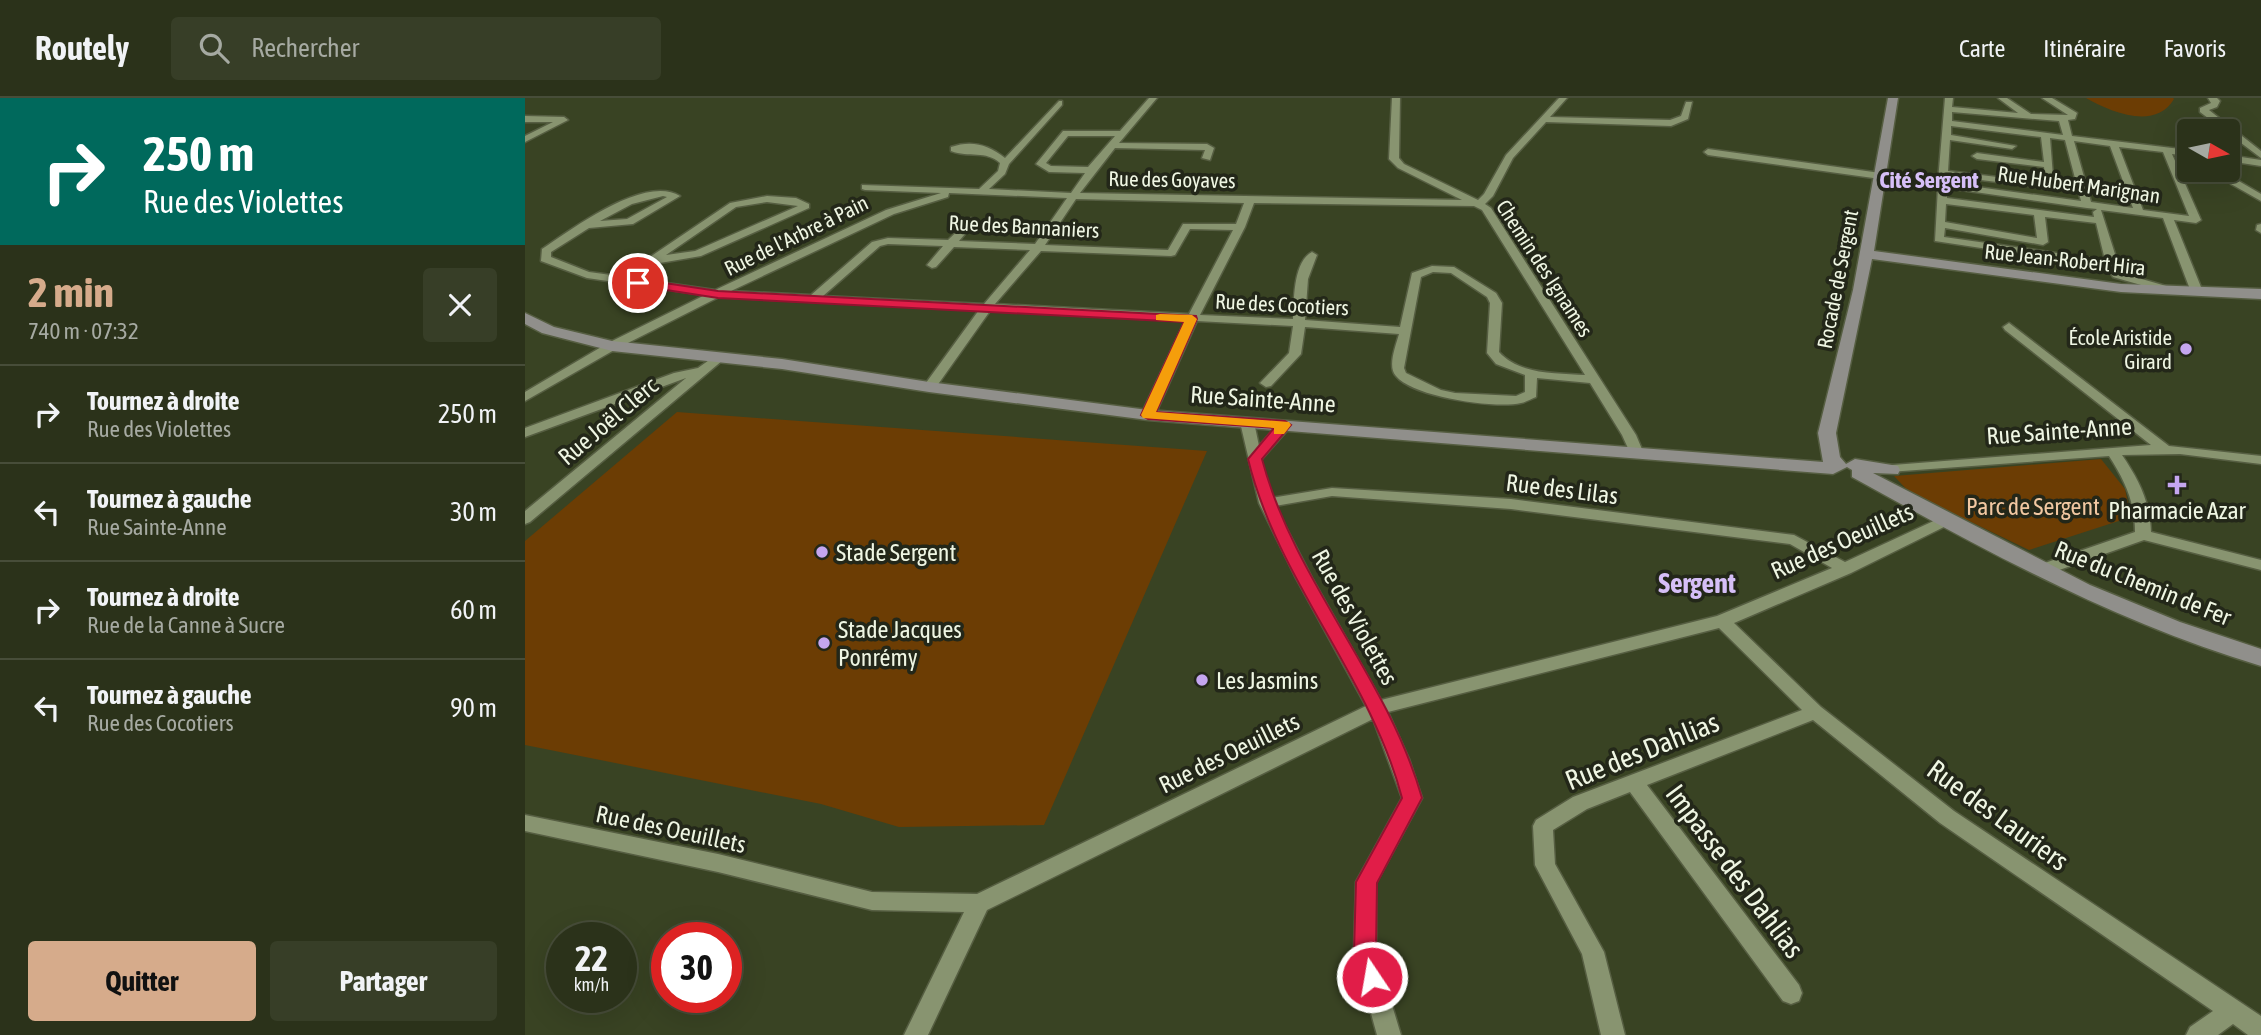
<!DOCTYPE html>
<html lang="fr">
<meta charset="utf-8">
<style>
:root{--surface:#2b321a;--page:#373e27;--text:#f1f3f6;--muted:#a6aaa2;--line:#474d39;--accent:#d6ab8b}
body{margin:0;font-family:"Asap Condensed",sans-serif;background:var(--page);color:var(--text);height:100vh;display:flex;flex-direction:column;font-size:26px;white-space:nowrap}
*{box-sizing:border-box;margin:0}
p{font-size:23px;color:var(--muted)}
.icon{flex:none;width:38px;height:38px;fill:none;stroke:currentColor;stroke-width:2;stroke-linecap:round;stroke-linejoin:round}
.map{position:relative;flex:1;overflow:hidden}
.sheet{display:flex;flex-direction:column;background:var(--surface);width:525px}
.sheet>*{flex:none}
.guide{background:#00695c;color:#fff;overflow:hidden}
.needle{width:46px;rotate:99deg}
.tools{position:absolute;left:1652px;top:21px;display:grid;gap:14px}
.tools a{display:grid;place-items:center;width:63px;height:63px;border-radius:7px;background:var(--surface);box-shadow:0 7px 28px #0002,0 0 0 2px var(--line);font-size:35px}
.speed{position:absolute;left:21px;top:824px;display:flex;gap:14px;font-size:35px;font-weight:700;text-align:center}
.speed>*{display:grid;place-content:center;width:91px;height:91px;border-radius:50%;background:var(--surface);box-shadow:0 7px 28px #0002,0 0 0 2px var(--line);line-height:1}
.speed small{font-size:18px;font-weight:400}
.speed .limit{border:10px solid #d22;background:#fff;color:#111}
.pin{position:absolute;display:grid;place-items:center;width:60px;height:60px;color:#fff;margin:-30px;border:4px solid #fff;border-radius:50%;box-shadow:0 2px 7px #0007}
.me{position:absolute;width:77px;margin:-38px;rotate:348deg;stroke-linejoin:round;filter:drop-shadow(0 0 5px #0008)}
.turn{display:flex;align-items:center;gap:24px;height:147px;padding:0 28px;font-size:32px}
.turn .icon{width:91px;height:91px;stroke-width:2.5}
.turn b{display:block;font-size:49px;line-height:60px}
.round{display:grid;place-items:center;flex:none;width:74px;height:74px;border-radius:7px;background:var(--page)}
.overview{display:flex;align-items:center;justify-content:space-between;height:119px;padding:0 28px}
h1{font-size:42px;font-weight:700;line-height:52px;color:var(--accent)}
.cta{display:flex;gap:14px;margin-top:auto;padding:14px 28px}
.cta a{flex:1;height:80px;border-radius:7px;background:var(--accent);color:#111;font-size:28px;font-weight:700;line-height:80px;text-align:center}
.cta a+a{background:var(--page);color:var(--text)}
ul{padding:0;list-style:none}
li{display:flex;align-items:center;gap:21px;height:98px;padding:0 28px;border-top:2px solid var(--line)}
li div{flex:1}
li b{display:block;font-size:26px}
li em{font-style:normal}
header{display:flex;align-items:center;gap:42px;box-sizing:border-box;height:98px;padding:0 35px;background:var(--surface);border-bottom:2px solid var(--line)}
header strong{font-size:33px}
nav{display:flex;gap:38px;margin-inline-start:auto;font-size:24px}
.search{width:490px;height:63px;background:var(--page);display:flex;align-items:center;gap:18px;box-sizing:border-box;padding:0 24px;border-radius:7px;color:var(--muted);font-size:26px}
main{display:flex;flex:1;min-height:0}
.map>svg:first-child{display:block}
</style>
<header>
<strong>Routely</strong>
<div class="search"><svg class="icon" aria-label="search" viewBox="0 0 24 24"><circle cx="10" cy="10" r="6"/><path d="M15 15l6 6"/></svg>Rechercher</div>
<nav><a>Carte</a><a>Itinéraire</a><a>Favoris</a></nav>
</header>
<main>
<section class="sheet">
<div class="guide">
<div class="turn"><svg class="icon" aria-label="right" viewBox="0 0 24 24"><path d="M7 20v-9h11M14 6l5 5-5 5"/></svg><div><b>250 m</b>Rue des Violettes</div></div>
</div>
<div class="overview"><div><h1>2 min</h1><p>740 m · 07:32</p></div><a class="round"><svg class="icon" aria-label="close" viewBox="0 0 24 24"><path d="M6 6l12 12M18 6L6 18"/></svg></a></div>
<ul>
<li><svg class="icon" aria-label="right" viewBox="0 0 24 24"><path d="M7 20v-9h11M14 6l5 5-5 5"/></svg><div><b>Tournez à droite</b><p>Rue des Violettes</p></div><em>250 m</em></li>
<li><svg class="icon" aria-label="left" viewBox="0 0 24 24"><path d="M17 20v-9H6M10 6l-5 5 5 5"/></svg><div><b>Tournez à gauche</b><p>Rue Sainte-Anne</p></div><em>30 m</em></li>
<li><svg class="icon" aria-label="right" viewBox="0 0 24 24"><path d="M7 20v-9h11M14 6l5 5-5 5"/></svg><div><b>Tournez à droite</b><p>Rue de la Canne à Sucre</p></div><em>60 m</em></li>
<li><svg class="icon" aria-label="left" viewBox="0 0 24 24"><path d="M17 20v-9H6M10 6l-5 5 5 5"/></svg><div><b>Tournez à gauche</b><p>Rue des Cocotiers</p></div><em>90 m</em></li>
</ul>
<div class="cta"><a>Quitter</a><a>Partager</a></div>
</section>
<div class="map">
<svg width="1736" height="937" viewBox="0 0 1736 937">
<rect width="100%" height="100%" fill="#394323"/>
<g fill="#6c3d04">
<path d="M 1561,0 L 1648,0 L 1649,1 C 1630,33 1586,14 1561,0 Z"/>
<polygon points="152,314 682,353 519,727 374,729 296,706 0,647 0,443"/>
<polygon points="1576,361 1600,391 1606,419 1504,452 1384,394 1369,378"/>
</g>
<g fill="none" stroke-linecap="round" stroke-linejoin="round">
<g stroke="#565e42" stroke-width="3">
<g id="street">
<path d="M 624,0 L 632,0 L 594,45 L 682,46 L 689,50 L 685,62 L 677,60 L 680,52 L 590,50 L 555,95 L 937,102 L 873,70 L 864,61 L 867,0 L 875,0 L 874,60 L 879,66 L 953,102 L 959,96 L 981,57 L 1034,0 L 1042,0 L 1025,19 L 1145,22 L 1156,18 L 1161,4 L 1167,4 L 1163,21 L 1146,28 L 1021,24 L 988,60 L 968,98 L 960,106 L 966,110 L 1111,337 L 1119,356 L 1117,359 L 1107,359 L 1097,337 L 1065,285 L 1012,280 L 1011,299 C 1006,301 1001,304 996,305 C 970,311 888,299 871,278 C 862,269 871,247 874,236 L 780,229 L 776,256 L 746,288 L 741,289 L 735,285 L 764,255 L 768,228 L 672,223 L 630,317 L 623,321 L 616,317 L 660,223 L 465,213 L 409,292 L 404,293 L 398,289 L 454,212 L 194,199 L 91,251 L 0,303 L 0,294 L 83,245 L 180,197 L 62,180 L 16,163 L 17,151 C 47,131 120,76 155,98 L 108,126 L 64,130 L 26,154 L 26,159 L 64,174 L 86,177 L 122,161 L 205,105 L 242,98 L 271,100 L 284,106 L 284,110 L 176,158 L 129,166 L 99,179 L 190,192 L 361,112 L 416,95 L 340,92 L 337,91 L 337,87 L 454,91 L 473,73 L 475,65 C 461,52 444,60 426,53 L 426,49 C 446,42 463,46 480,60 L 534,3 L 537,3 L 537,7 L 484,66 L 480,76 L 464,91 L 546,95 L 560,75 L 524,74 L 511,66 L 538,33 L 595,33 ZM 543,38 L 590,38 L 563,69 L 526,68 L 521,65 ZM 424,95 L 542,100 L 510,146 L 434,143 L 451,123 L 446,120 L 423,142 L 363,140 L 347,144 L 286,197 L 206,193 L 369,116 L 423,99 ZM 138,98 L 142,99 L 102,121 L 75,123 L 107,106 ZM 551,101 L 719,105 L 711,126 L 658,126 L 643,152 L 520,147 ZM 242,104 L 273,108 L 170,153 L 141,157 L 211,109 ZM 729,105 L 949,108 L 957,112 L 1060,277 C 1031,275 995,277 974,254 L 977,205 L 971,195 L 929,169 L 907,168 L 887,175 L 875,229 L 780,222 L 783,181 L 792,157 L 787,154 C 768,164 769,202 768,221 L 675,217 L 720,129 ZM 665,131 L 708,132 L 664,216 L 470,206 L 516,153 L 646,158 L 650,157 ZM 363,146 L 418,148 L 402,167 L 407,170 L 411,169 L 429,149 L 505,152 L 459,206 L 298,198 L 355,148 ZM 908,174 L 926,175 L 962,199 L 965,205 L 962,255 L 971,266 L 1000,277 L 1000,294 L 991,298 L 930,295 L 916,292 L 881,275 L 879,270 L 896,179 Z"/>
<path d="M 1420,0 L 1428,0 L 1427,9 L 1493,15 L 1473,0 L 1482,0 L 1506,16 L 1543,17 L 1517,0 L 1527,0 L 1552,15 L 1550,21 L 1543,22 L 1547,38 L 1664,52 L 1664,58 L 1647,56 L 1676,122 L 1671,125 L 1649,122 L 1678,194 L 1676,196 L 1666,194 L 1638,120 L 1576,112 L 1596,175 L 1648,190 L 1648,194 L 1644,195 L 1588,179 L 1582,169 L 1410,143 L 1413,89 L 1183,57 L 1179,54 L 1183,51 L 1413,83 ZM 1427,14 L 1534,23 L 1538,37 L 1427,23 ZM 1426,28 L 1516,39 L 1519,64 L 1452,55 L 1447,58 L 1452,61 L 1519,69 L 1521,85 L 1423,73 L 1425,42 L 1487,51 L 1491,48 L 1426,37 ZM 1525,40 L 1540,42 L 1556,103 L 1423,85 L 1423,78 L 1529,91 ZM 1549,43 L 1585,48 L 1608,110 L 1566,104 ZM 1594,49 L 1638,54 L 1664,118 L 1618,112 ZM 1422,90 L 1562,110 L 1572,111 L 1568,114 L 1569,119 L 1422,100 ZM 1421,106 L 1509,117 L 1512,140 L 1420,124 ZM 1520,119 L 1571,125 L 1580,162 L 1419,139 L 1420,130 L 1518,147 L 1523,144 Z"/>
<polygon points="1683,0 1692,0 1695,3 1692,9 1684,12 1736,53 1736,60 1675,14 1675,10 1686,5"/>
<polygon points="0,18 39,19 43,22 0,44 0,38 28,24 0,24"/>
<polygon points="1703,57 1736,62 1736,68 1703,63"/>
<polygon points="1706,82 1712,82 1736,96 1736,103 1706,86"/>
<polygon points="1736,126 1736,135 1731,132 1732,127"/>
<path d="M 1484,225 L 1644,348 L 1736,358 L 1736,366 L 1655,356 L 1597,357 C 1614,382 1625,404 1626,434 L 1736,462 L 1736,472 L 1619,442 L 1523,476 L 1511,476 L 1509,472 L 1511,468 L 1610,434 C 1610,404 1600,383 1584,358 L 1350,375 L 1348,372 L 1355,368 L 1626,347 L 1480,232 L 1478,229 Z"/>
<polygon points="194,255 198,256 198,262 5,424 0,426 0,413 161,280 0,339 0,330 149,275 173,270"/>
<path d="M 722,320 L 729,324 L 734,348 L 755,324 L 765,324 L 767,327 L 736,362 L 746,400 L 807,390 L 986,401 L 1269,437 L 1320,464 L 1415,420 L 1425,420 L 1428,423 L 1425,426 L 1326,475 L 1209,525 L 1296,609 L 1429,713 L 1736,918 L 1736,937 L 1723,937 L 1708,926 L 1693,937 L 1661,937 L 1665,929 L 1688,913 L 1415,725 L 1288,622 L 1122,687 L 1274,887 L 1277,895 L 1274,903 L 1266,906 L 1258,903 L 1105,694 L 1062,711 L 1028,732 L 1030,766 L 1079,854 L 1100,937 L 1076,937 L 1057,856 L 1010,767 L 1008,728 L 1011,722 L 1048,699 L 1277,612 L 1194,530 L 863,614 L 884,661 L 897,700 L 851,785 L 851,854 L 876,937 L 852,937 L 829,854 L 831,784 L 877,700 L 848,621 L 462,812 L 403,937 L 379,937 L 439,814 L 347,812 L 193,774 L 0,733 L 0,717 L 193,756 L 347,794 L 452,796 L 841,608 L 771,480 L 734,405 L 715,324 ZM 807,398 L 986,411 L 1265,446 L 1307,470 L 1192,518 L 856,602 L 787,480 L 750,408 Z"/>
</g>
</g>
<g stroke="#565e42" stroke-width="3">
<path id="secondary" d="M 1363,0 L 1373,0 L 1349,153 L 1596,186 L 1736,191 L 1736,201 L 1596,194 L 1347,161 L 1311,335 L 1315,359 L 1321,366 L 1330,361 L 1373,368 L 1375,372 L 1373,376 L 1348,375 L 1565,487 L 1655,524 L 1736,551 L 1736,568 C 1591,525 1459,452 1327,379 L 1327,372 L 1322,369 L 1308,376 L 623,322 L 404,294 L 257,271 L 87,253 L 17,235 L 0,226 L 0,215 L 29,229 L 87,243 L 257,261 L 404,284 L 623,312 L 1298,364 L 1293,335 L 1328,192 Z"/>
</g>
<use href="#street" fill="#889470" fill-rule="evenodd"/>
<use href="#secondary" fill="#908f8b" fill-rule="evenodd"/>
</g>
<path fill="#e11d48" stroke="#92132f" stroke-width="2" d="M 113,181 L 193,193 L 671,218 L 672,221 L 631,314 L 760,323 L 766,327 L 737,361 C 769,483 863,579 897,700 L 852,785 L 851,854 L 859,879 L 855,886 L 847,889 L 839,886 L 829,854 L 831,784 L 877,700 C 845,578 753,484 723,361 L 749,330 L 623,321 L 616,317 L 659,224 L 193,200 L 109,187 L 107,185 Z"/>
<polygon fill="#f59e0b" points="635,216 667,217 672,221 631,314 764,324 766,327 759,336 749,336 749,330 618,320 616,317 659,224 631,222 631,217"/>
<g fill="#c5a6f0" stroke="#232719" stroke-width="2.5">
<circle cx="1661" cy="251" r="7"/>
<path d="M1648.5 376.5h7v7h7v7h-7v7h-7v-7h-7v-7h7z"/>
<circle cx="297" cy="454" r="7"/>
<circle cx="299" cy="545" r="7"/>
<circle cx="677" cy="582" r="7"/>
</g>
<g text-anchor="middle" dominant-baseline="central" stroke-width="7" stroke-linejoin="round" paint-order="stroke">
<g font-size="21" fill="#eff6e3" stroke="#232719">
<text transform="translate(647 81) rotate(1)">Rue des Goyaves</text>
<text transform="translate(1554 86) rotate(8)">Rue Hubert Marignan</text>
<text transform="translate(499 128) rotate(3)">Rue des Bannaniers</text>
<text transform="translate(271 137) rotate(-26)">Rue de l'Arbre à Pain</text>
<text transform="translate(1540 161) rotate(6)">Rue Jean-Robert Hira</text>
<text transform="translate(1020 170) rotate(57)">Chemin des Ignames</text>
<text transform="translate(1312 181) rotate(-79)">Rocade de Sergent</text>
<text transform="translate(757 206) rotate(3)">Rue des Cocotiers</text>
</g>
<g font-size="21" fill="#eff6e3" stroke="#232719" text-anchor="end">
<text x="1647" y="239">École Aristide<tspan x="1647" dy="24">Girard</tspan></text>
</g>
<g font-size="23" font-weight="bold" fill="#d6bff7" stroke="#232719">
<text x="1404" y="82">Cité Sergent</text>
</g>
<g font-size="24" fill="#eff6e3" stroke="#232719">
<text transform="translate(738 301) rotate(4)">Rue Sainte-Anne</text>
<text transform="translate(83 323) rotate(-40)">Rue Joël Clerc</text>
<text transform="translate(1534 333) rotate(-4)">Rue Sainte-Anne</text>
<text transform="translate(1037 391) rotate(7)">Rue des Lilas</text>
<text transform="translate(1317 443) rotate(-24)">Rue des Oeuillets</text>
<text transform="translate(1618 485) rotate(22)">Rue du Chemin de Fer</text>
<text transform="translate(830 519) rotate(61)">Rue des Violettes</text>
<text transform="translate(704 655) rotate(-26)">Rue des Oeuillets</text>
<text transform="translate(146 731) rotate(12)">Rue des Oeuillets</text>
</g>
<g font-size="24" fill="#f2c8a2" stroke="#232719">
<text x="1508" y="408">Parc de Sergent</text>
</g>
<g font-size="24" fill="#eff6e3" stroke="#232719" text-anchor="start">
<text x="1652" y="412" text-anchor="middle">Pharmacie Azar</text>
<text x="311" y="454">Stade Sergent</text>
<text x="313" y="531">Stade Jacques<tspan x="313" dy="28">Ponrémy</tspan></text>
<text x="691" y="582">Les Jasmins</text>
</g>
<g font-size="28" font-weight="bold" fill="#d6bff7" stroke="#232719">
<text x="1172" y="485">Sergent</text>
</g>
<g font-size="28" fill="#eff6e3" stroke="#232719">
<text transform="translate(1117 653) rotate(-22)">Rue des Dahlias</text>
<text transform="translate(1473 717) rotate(36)">Rue des Lauriers</text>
<text transform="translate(1210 773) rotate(53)">Impasse des Dahlias</text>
</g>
</g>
</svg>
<div class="tools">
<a><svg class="needle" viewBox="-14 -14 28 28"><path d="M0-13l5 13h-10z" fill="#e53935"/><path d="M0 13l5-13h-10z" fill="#a6aaa2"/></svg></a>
</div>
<div class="speed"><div>22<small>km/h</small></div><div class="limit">30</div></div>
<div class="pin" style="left:113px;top:185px;background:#d93025"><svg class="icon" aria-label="arrive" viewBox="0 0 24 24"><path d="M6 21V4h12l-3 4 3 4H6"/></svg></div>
<svg class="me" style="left:847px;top:879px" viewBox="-20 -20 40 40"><circle r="17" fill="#e11d48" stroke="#fff" stroke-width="3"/><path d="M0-11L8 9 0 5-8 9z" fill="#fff"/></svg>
</div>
</main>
